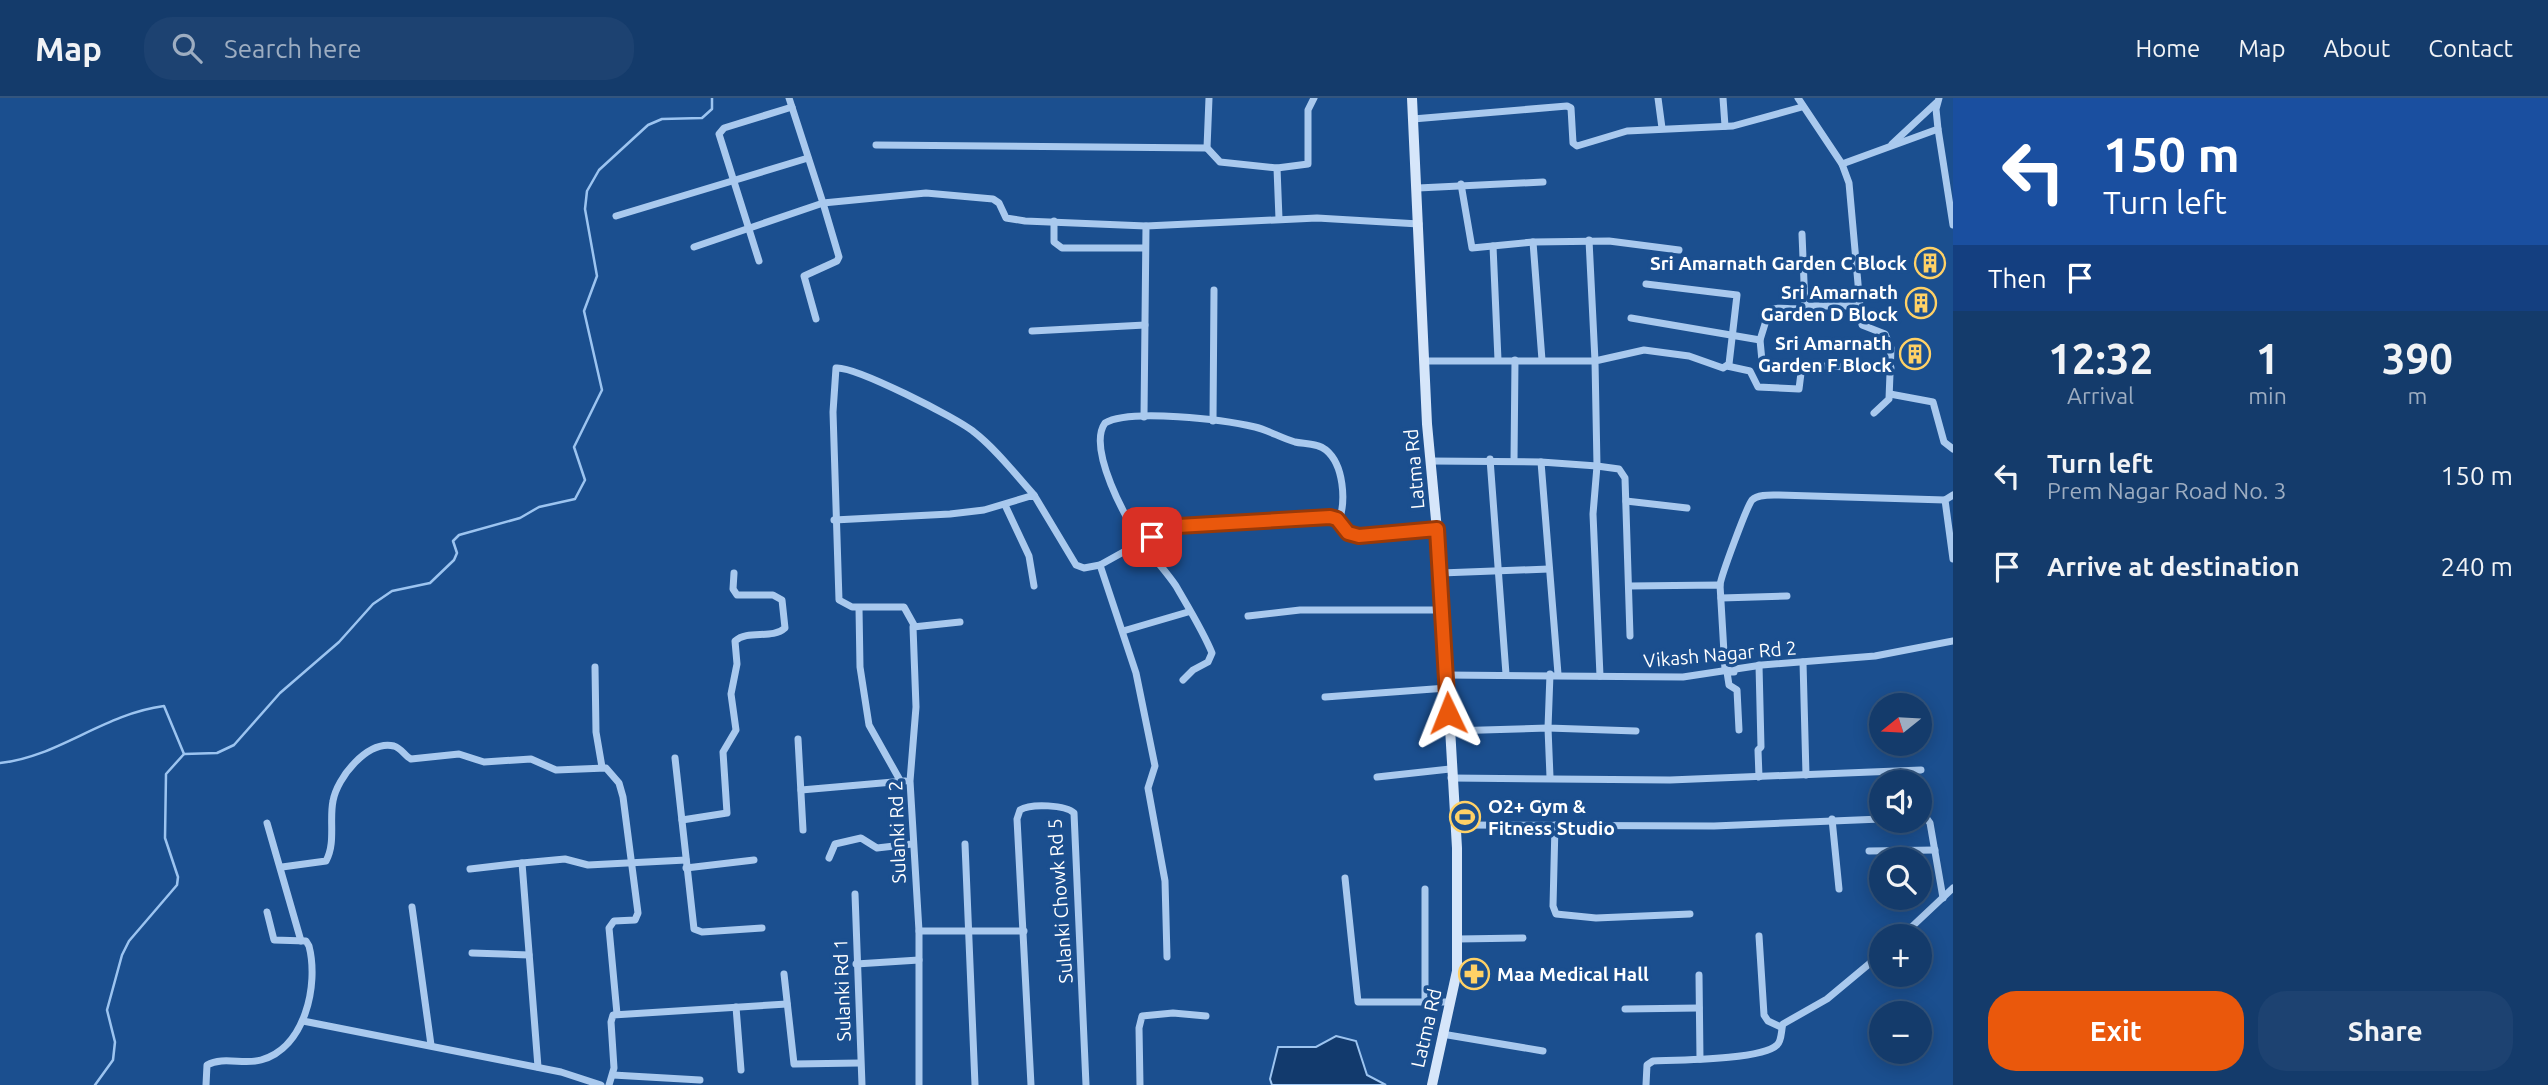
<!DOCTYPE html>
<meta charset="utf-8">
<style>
:root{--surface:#143b6b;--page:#1d4271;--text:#f1f3f6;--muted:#9dadc1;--line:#33557e;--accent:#ea580c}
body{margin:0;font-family:Ubuntu,sans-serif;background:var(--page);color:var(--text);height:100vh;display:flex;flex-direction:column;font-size:26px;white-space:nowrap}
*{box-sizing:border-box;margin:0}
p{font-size:23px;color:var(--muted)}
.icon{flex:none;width:38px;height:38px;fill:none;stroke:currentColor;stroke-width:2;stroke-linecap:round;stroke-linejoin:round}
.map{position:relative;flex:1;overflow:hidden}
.sheet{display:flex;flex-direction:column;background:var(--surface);width:595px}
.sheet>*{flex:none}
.top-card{background:#1a4fa0;color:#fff;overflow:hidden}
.needle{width:46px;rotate:252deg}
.fabs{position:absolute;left:1869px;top:595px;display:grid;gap:14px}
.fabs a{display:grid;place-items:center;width:63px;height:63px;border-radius:50%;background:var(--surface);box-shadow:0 4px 18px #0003,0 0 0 2px var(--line);font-size:35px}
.pin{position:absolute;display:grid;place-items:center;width:60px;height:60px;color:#fff;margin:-30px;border-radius:14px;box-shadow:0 4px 10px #0006}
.me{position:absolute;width:77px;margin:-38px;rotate:358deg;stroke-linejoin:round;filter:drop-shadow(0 0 5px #0008)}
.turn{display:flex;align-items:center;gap:24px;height:147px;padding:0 35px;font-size:32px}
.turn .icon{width:91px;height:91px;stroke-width:2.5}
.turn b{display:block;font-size:49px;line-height:60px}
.then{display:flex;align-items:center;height:66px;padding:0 35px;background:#0003;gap:14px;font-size:26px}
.eta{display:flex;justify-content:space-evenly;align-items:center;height:119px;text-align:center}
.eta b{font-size:42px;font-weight:600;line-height:49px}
.action{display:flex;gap:14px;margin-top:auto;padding:14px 35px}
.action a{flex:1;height:80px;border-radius:28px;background:var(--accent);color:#fff;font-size:28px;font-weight:600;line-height:80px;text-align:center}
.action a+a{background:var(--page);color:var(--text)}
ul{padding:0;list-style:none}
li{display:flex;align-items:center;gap:21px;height:91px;padding:0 35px}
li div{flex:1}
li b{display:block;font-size:26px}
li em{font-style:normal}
header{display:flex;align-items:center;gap:42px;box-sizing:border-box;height:98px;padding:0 35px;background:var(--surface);border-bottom:2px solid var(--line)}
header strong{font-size:33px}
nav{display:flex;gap:38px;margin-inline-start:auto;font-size:24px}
.search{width:490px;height:63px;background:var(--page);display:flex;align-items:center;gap:18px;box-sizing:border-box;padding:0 24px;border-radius:28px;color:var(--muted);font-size:26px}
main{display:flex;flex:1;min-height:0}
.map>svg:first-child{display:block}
</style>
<header>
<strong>Map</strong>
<div class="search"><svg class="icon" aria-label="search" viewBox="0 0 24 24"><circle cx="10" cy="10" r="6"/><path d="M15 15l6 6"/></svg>Search here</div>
<nav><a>Home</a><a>Map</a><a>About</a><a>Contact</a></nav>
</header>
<main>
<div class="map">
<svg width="1953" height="987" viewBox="0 0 1953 987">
<rect width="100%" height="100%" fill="#1b4f8f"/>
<polygon fill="#123a6d" stroke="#9cc4f0" stroke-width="2" points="1336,938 1356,943 1367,977 1386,987 1272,987 1270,981 1278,949 1316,949"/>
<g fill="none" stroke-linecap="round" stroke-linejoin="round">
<g stroke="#9cc4f0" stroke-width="2.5">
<path d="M 0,665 C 58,659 103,616 164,608 L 184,656"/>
<polyline points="95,987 113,962 115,944 107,912 122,857 129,843 177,787 178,779 165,740 166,676 184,656 217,655 234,647 280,595 339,544 373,506 392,493 430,485 454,462 457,455 453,443 459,437 520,420 539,409 575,401 585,382 574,349 602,292 584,213 597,178 585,111 587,93 599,72 648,27 662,21 702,20 712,11 712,0"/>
</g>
<g stroke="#a9c9ee" stroke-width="7">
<polyline points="789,0 823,105 926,95 993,101 999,105 1006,120 1025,123 1146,128 1317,120 1419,126"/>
<polyline points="1209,0 1207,50 1220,64 1277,70 1279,121"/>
<polyline points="1658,0 1662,30"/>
<polyline points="1723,0 1725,28"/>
<polyline points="1798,0 1842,66 1849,85 1860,208 1805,208 1802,136"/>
<polyline points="1413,21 1567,8 1571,10 1573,45 1577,48 1627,33 1733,28 1802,9"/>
<polyline points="1938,31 1953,127"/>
<polyline points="1892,46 1936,5"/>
<polyline points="876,47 1207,50"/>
<polyline points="1842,66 1938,31 1936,11 1939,0"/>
<polyline points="1277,70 1308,66 1308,12 1314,0"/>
<polyline points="1461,86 1472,150 1533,144 1609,143 1679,152"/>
<polyline points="1418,90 1543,84"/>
<polyline points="616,118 808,60"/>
<polyline points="1054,123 1054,144 1062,150 1144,150"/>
<polyline points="1533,144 1542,262"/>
<polyline points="1493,148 1498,262"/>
<polyline points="694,149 823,105 839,159 837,163 804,178 816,221"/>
<polyline points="759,163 719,36 724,30 792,9"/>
<path d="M 1805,208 C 1795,215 1780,206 1769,213 L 1760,242 L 1762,263 L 1783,267 L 1891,270"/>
<polyline points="1860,208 1862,227 1885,236 1891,250 1889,301 1874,315"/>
<polyline points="1631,220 1760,242"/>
<polyline points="1032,233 1145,227"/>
<polyline points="1426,263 1595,263 1589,142"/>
<polyline points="1727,268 1750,273 1758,289 1799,291 1802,267"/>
<polyline points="1890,296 1933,304 1944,344 1953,351"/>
<polyline points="1144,319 1146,128"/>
<polyline points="1213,323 1214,192"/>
<polyline points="1490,361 1506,576"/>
<polyline points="1430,363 1541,364"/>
<polyline points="1514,363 1515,262"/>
<polyline points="1953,397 1945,402 1953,461"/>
<polyline points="1626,403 1687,410"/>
<polyline points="1005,407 1029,458 1034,488"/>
<polyline points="834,422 950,416 984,412 1034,397 1076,467 1084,470 1100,467"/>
<polyline points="1441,475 1549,471"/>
<path d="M 1720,487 C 1721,478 1747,408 1752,402 C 1758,396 1771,397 1779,397 L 1945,402"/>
<polyline points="1629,488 1720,487 1725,572"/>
<polyline points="1721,500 1787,498"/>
<polyline points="859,510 860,569 869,627 901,684"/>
<polyline points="1248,518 1300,512 1443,512"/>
<path d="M 914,527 L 904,509 L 852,509 L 839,502 L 833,314 L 836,270 C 855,268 957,320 974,334 C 996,351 1015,376 1034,397"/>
<polyline points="1123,533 1188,514"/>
<polyline points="1803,564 1806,677"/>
<polyline points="1759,567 1761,649 1758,652 1759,679"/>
<polyline points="595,569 596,634 602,669"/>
<polyline points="1734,574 1727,574 1729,587 1737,592 1739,632"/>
<polyline points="1550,576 1548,630 1636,633"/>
<polyline points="1558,576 1541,364 1597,368 1595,263 1644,252 1689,258 1723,270 1729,266 1737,197 1646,186"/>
<polyline points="1446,577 1683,579 1762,567 1875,558 1953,543"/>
<polyline points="1600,578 1593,416 1597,368 1619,371 1625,380 1630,538"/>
<path d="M 1183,582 L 1193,572 L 1208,564 L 1212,555 C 1203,533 1188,509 1176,488 C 1166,473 1153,460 1143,445 C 1126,423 1087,350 1105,325 C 1130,310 1225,322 1255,329 C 1268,332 1281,340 1295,344 C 1304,346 1318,345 1326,352 C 1344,367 1346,403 1339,423"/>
<polyline points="1325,599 1447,590"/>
<polyline points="1449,633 1548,630 1550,679"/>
<polyline points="798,641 803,732"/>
<polyline points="675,660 694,831 702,834 762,830"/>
<polyline points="1377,679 1450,671"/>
<polyline points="1451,680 1670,682 1921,672"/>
<polyline points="801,692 905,683"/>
<polyline points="1920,717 1925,718 1930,725 1943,800"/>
<polyline points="1832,721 1839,791"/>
<path d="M 682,722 L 727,715 L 723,654 L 736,632 L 731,596 L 737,566 L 735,543 C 748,531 772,542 785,530 L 782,502 L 773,497 L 737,497 L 733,491 L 734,475"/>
<polyline points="267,725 301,843"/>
<polyline points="1457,727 1714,728 1881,721"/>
<polyline points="1555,727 1553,808 1556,816 1596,820 1690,816"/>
<polyline points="965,746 975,987"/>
<polyline points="1869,753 1935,752"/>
<polyline points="829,760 835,746 861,740 877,750 912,746"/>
<polyline points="522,765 565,761 588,767 686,762"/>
<path d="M 282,769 L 326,763 C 336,745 329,722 333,703 C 337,680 367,642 394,648 C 401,650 405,658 411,661 L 459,656 L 484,664 L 531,661 L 556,672 L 606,670 L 619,685 L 623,699 L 638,815 L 635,822 L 614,823 L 609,830 L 617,916"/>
<polyline points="686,770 754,762"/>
<polyline points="470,771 522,765 538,969"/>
<polyline points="1345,780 1358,904 1450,904"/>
<polyline points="1425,791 1425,902"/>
<polyline points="855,796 862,987"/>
<polyline points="412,809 431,947"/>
<polyline points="919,833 1024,833"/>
<polyline points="1759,838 1764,917 1768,923 1781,929"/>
<polyline points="1902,838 1953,790"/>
<polyline points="1458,841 1523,840"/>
<polyline points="472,855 529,857"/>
<polyline points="1167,859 1165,783 1148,690 1155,668 1136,575 1100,467 1163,432 1178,428 1330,419 1337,421 1348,435 1359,438 1437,431"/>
<polyline points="856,866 919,862"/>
<polyline points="784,876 794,966 860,965"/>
<polyline points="1699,877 1700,961"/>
<polyline points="736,909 741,972"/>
<polyline points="1625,911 1699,910"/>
<polyline points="303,923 561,974 601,987"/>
<polyline points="1442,936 1543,953"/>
<polyline points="613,977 700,982"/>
<path d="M 206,987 L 207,967 C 223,958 244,967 261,962 C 305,950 319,887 309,848 L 306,843 L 274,842 L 267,814"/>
<polyline points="609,987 614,970 611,924 613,917 787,906"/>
<polyline points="919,987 919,833 910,683 916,609 913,529 960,524"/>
<path d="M 1031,987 L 1017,721 L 1020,712 C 1031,705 1066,707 1074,715 L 1086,987"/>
<polyline points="1140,987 1139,930 1142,918 1173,915 1206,918"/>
<path d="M 1646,987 L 1647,967 L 1653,963 C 1676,962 1762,962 1777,947 C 1782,943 1781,932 1783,926 L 1827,901 L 1881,856"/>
</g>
<polyline stroke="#d6e6fa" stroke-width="10" points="1412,0 1427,326 1441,475 1457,750 1457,873 1432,987"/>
</g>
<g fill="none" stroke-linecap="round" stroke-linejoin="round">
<g stroke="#983908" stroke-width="18">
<polyline id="route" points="1152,439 1178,428 1330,419 1337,421 1348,435 1359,438 1437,431 1448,615"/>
</g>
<use href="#route" stroke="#ea580c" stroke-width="12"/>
</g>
<defs>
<g id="building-ring" transform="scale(1.575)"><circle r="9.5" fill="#1b4f8f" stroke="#ffd166" stroke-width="1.5"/><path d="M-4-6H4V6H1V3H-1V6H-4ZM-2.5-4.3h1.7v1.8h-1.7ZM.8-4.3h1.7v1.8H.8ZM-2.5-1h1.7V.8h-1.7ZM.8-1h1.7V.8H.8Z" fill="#ffd166"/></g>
<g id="stadium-ring" transform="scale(1.575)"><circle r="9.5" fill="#1b4f8f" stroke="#ffd166" stroke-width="1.5"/><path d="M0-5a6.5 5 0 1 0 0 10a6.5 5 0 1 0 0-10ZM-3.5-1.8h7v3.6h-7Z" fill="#ffd166"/></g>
<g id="pharmacy-ring" transform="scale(1.575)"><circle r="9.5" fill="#1b4f8f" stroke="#ffd166" stroke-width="1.5"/><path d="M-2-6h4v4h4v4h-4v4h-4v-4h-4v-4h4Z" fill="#ffd166"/></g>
</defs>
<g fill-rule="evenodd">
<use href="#building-ring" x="1930" y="165"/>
<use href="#building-ring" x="1921" y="205"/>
<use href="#building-ring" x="1915" y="256"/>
<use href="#stadium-ring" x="1465" y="719"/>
<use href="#pharmacy-ring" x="1474" y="876"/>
</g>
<g text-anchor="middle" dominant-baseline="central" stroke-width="7" stroke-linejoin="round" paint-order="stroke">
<g font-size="19" font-weight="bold" fill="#fff" stroke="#1b4f8f" text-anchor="end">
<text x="1907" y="165">Sri Amarnath Garden C Block</text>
<text x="1898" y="194">Sri Amarnath<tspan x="1898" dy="22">Garden D Block</tspan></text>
<text x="1892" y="245">Sri Amarnath<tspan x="1892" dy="22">Garden F Block</tspan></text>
<text x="1488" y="708" text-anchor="start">O2+ Gym &amp;<tspan x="1488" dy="22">Fitness Studio</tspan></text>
<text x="1497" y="876" text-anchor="start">Maa Medical Hall</text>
</g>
<g font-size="19" fill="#fff" stroke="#1b4f8f">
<text transform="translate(1414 371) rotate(-95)">Latma Rd</text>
<text transform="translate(1720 556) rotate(-5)">Vikash Nagar Rd 2</text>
<text transform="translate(897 734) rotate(-92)">Sulanki Rd 2</text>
<text transform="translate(1060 803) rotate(-94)">Sulanki Chowk Rd 5</text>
<text transform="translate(842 892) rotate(-92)">Sulanki Rd 1</text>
<text transform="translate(1426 930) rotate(-77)">Latma Rd</text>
</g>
</g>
</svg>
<div class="fabs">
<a><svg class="needle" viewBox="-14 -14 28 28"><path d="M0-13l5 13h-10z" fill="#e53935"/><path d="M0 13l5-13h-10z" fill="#9dadc1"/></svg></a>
<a><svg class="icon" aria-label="sound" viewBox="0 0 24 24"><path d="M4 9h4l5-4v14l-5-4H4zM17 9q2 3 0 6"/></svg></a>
<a><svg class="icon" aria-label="search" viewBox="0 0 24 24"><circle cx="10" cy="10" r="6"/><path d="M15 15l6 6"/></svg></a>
<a>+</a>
<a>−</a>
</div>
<div class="pin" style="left:1152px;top:439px;background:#d93025"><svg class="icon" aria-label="arrive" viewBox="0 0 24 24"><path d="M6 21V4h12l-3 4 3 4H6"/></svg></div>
<svg class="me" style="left:1448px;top:615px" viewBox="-20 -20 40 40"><path d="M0-17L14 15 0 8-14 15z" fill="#ea580c" stroke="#fff" stroke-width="4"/></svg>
</div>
<section class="sheet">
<div class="top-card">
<div class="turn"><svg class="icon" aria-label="left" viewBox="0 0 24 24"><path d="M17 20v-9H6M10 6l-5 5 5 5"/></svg><div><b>150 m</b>Turn left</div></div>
<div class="then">Then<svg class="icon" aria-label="arrive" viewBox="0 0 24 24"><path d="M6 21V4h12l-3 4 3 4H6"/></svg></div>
</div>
<div class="eta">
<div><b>12:32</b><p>Arrival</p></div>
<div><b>1</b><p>min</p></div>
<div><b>390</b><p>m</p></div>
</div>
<ul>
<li><svg class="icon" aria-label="left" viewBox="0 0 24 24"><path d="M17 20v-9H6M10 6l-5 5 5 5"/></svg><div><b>Turn left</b><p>Prem Nagar Road No. 3</p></div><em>150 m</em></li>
<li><svg class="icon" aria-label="arrive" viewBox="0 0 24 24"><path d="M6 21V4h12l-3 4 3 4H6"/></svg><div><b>Arrive at destination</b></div><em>240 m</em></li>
</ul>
<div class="action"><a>Exit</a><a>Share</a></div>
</section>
</main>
